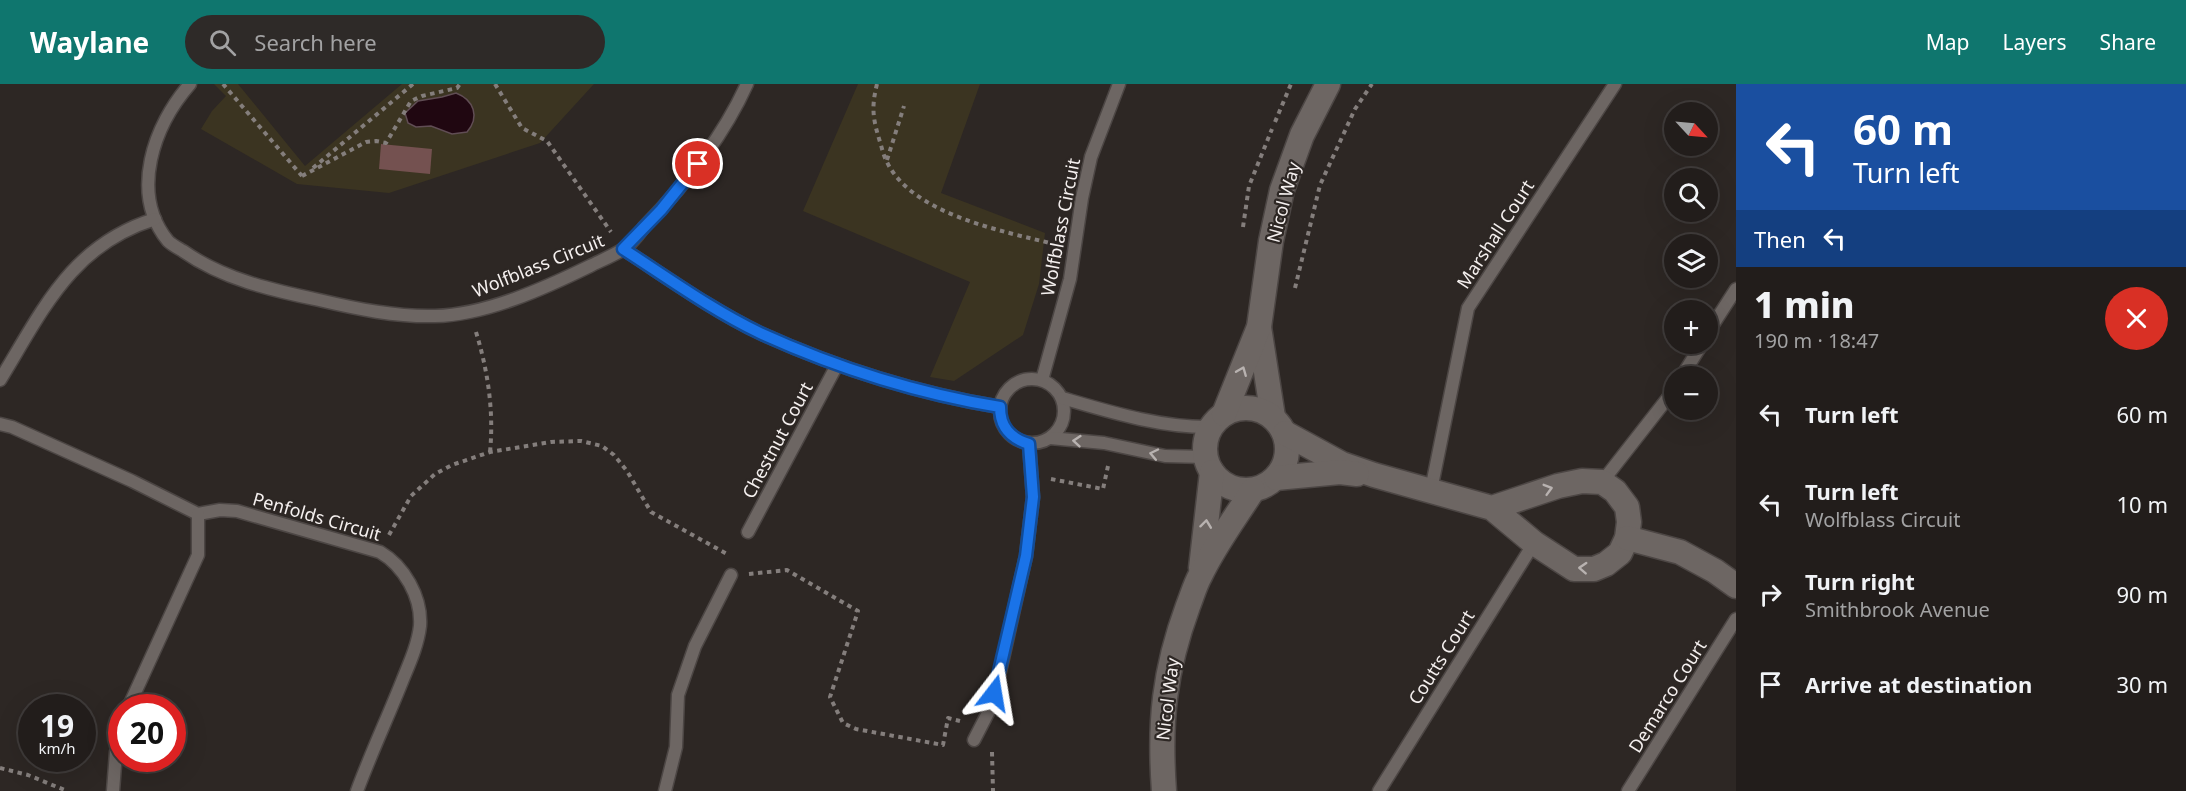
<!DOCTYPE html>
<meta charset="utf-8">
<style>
:root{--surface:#221d1b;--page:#2e2a28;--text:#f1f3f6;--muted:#a2a2a3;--line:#3f3b3a;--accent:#0f766e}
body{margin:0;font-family:"Noto Sans",sans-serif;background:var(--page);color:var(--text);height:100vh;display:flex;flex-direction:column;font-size:22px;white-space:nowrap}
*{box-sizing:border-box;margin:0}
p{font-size:20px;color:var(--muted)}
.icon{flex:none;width:33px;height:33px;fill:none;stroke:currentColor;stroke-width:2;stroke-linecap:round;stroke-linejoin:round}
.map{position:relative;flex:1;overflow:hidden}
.drawer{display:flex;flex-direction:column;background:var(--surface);width:450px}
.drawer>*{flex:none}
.top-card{background:#1a4fa0;color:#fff;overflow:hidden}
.needle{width:39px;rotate:116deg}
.buttons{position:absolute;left:1664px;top:18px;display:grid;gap:12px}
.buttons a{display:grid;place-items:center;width:54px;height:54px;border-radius:50%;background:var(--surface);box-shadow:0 6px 24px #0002,0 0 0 2px var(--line);font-size:30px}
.speed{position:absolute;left:18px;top:610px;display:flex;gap:12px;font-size:30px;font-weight:700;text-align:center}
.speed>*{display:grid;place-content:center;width:78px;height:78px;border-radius:50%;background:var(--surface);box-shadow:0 6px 24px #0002,0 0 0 2px var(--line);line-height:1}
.speed small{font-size:15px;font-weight:400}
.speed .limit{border:9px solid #d22;background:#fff;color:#111}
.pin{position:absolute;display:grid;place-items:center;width:51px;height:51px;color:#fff;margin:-26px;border:3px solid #fff;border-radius:50%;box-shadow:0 2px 6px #0007}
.me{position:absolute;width:66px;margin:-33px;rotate:14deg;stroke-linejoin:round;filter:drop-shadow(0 0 4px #0008)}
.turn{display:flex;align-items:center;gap:21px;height:126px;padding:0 18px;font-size:27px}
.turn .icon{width:78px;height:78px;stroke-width:2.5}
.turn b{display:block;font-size:42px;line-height:51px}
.then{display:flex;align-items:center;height:57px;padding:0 18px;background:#0003;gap:12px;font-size:22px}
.round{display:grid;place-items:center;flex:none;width:63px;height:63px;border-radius:32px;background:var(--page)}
.head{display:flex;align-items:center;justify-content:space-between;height:102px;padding:0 18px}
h1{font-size:36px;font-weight:800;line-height:45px}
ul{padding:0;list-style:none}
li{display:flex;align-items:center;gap:18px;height:90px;padding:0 18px}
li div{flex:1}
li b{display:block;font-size:22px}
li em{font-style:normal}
header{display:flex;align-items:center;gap:36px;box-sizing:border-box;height:84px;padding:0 30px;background:var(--accent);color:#fff}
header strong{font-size:28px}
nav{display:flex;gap:33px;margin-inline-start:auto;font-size:21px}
.search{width:420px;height:54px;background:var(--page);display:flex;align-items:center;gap:15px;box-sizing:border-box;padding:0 21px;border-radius:33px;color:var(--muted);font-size:22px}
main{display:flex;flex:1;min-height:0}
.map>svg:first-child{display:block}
</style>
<header>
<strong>Waylane</strong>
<div class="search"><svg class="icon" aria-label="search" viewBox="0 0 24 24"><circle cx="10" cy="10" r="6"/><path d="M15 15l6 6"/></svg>Search here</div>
<nav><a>Map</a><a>Layers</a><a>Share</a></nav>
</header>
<main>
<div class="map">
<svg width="1736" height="707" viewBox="0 0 1736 707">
<rect width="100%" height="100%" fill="#2d2724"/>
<g fill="#3b3421">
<polygon points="214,0 238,0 305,82 402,0 594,0 540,59 389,109 297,100 201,45 212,27 226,12"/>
<polygon points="858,0 980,0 941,109 1045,149 1039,200 1023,251 954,297 930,293 970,198 803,127"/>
</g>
<path fill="#200711" stroke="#604d54" stroke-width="1.5" d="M 456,9 C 474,16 480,33 467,48 L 452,50 L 431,42 L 416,43 L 408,39 L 405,29 L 418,17 L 442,13 Z"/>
<polygon fill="#745150" points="381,60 432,65 430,90 379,85"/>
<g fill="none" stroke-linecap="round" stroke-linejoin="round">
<g stroke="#4c4644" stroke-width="15">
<g id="lane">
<path d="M 190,0 C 154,41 129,109 168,157 C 172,161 178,164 183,167 C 223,195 271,206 319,216 C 357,225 396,233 435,232 C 486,231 545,204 590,182 C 600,177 612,172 622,166 C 631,161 638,151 644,143 C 684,102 723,53 747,0"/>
<path d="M 623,165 C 668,194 712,226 760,249 C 837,284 916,309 1000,323"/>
<polyline points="1707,250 1736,205"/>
<polyline points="1682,292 1702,260"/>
<circle cx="1032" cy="327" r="32"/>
<path d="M 0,296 C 43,226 71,161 155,135"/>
<polyline points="1042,296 1070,195 1082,114 1091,73 1119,0"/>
<path d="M 1062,314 C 1110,328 1161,344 1212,343"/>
<path d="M 0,340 L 12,343 L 132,397 L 198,430 L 220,426 L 237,427 L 380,468 C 404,482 422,513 420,542 C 418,560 410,578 403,595 C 388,633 371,669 357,707"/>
<polyline points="1050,354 1104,359 1165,372 1206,373"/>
<polyline points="1602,398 1674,306"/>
<polyline points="1431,406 1468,224 1615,0"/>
<polyline points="748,448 837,281"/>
<polyline points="128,624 198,471 198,430"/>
<polyline points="974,656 990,625 999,592 1026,472 1033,413 1029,359"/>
<polyline points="113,707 116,668 122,647"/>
<polyline points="665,707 676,663 678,611 695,562 731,491"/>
<polyline points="1379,707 1534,459"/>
<polyline points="1628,707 1736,535"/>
</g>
</g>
<g stroke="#4c4644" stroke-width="27">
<g id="street">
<polyline points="1259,243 1273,333"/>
<circle cx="1246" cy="365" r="41"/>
<polyline points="1224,330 1259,243 1271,157 1282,106 1302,51 1328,0"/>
<polyline points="1285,349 1342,380 1374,391 1492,424 1534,459 1574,485 1594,485 1606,480 1620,469 1627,454 1629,438 1627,423 1615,407 1602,398 1582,397 1558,402 1492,424"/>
<polyline points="1276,394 1340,388 1357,390"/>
<polyline points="1627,454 1680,468 1715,487 1736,502"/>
<polyline points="1201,484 1212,388"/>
<path d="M 1164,707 C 1159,638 1164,587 1188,522 C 1192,512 1195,501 1200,492 C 1214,462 1235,434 1253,406"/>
</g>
</g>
<g stroke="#847e7c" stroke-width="4" stroke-dasharray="4.5 4.5" stroke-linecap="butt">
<polyline points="223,0 302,92"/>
<polyline points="495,0 522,44 547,57 611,148"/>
<path d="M 877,0 C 871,24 873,35 880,58 C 882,64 883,70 886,76 C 910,130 1002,147 1054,160"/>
<polyline points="1275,38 1291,0"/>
<polyline points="887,76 904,22"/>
<polyline points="313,84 413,0"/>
<polyline points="302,92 366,58 376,57 386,59 411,17 422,12 457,4 460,0"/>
<polyline points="1243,143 1249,102 1272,45"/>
<polyline points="1295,204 1320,101 1355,25 1372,0"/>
<path d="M 476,248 C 488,287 494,328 490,368"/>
<polyline points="1051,395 1103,405 1108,382"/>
<polyline points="389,451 411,412 435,390 452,381 490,368 551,358 581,357 602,362 614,371 627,387 651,428 727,470"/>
<polyline points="749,490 787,486 858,527 830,613 843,639 856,645 943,661 948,634 960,637"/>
<polyline points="992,668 993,707"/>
<polyline points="0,684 28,691 67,707"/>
</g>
<use href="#lane" stroke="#6d6663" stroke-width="12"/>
<use href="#street" stroke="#6d6663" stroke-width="24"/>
</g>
<defs><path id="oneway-chevron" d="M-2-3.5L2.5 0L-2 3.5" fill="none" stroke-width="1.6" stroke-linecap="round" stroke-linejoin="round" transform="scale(1.5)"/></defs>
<g stroke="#b8b2b0">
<use href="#oneway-chevron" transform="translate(1242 287) rotate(-68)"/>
<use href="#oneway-chevron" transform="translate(1077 357) rotate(-175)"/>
<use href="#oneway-chevron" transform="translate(1154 370) rotate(-168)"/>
<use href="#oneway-chevron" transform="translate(1548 405) rotate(-16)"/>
<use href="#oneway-chevron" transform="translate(1206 440) rotate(-83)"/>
<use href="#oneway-chevron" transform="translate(1583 484) rotate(-177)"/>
</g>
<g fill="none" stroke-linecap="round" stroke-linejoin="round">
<g stroke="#114b97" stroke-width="15">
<path id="route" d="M 698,80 L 661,126 L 623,165 C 668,194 712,226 760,249 C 839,285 915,309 1000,323 C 1000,343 1010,354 1029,360 L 1033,413 L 1026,472 L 994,609"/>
</g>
<use href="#route" stroke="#1a73e8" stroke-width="10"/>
</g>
<g text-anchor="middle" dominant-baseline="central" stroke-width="4.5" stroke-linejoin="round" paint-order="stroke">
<g font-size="18" fill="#f5f0ef" stroke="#2d2724">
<text transform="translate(1283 118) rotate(-75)">Nicol Way</text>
<text transform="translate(1060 143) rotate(-79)">Wolfblass Circuit</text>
<text transform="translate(1495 150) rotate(-57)">Marshall Court</text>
<text transform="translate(538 181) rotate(-22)">Wolfblass Circuit</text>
<text transform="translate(777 356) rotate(-62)">Chestnut Court</text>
<text transform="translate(317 432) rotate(16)">Penfolds Circuit</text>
<text transform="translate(1441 573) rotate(-58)">Coutts Court</text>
<text transform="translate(1667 612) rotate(-58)">Demarco Court</text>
<text transform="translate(1167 615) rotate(-83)">Nicol Way</text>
</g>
</g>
</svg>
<div class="buttons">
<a><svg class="needle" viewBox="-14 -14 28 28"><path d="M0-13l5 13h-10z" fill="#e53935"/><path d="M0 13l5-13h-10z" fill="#a2a2a3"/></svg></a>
<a><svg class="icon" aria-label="search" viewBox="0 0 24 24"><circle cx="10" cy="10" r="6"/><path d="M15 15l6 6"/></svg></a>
<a><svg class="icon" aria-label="layers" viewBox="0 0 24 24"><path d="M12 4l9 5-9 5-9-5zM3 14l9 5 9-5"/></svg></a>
<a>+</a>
<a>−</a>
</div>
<div class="speed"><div>19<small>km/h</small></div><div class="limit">20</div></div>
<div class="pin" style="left:698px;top:80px;background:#d93025"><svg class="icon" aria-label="arrive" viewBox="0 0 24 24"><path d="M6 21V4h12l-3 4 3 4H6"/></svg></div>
<svg class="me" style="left:994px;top:609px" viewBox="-20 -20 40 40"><path d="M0-17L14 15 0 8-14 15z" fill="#1a73e8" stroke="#fff" stroke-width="4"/></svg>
</div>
<section class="drawer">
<div class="top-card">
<div class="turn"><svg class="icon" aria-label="left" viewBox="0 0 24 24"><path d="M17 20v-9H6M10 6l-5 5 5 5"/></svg><div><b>60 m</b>Turn left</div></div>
<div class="then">Then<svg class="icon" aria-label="left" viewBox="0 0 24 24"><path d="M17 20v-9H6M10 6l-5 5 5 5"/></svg></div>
</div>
<div class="head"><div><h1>1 min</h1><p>190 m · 18:47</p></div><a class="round" style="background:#d93025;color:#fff"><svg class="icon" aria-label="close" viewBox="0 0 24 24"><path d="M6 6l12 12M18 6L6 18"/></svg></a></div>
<ul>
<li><svg class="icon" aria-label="left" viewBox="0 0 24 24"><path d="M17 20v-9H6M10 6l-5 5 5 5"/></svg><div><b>Turn left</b></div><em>60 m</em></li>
<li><svg class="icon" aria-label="left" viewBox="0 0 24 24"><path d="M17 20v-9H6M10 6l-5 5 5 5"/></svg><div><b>Turn left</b><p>Wolfblass Circuit</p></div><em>10 m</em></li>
<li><svg class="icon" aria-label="right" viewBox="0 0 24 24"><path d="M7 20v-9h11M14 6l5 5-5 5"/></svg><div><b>Turn right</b><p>Smithbrook Avenue</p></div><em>90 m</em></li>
<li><svg class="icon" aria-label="arrive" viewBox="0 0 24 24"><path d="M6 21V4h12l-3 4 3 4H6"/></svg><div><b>Arrive at destination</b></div><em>30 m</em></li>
</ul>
</section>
</main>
